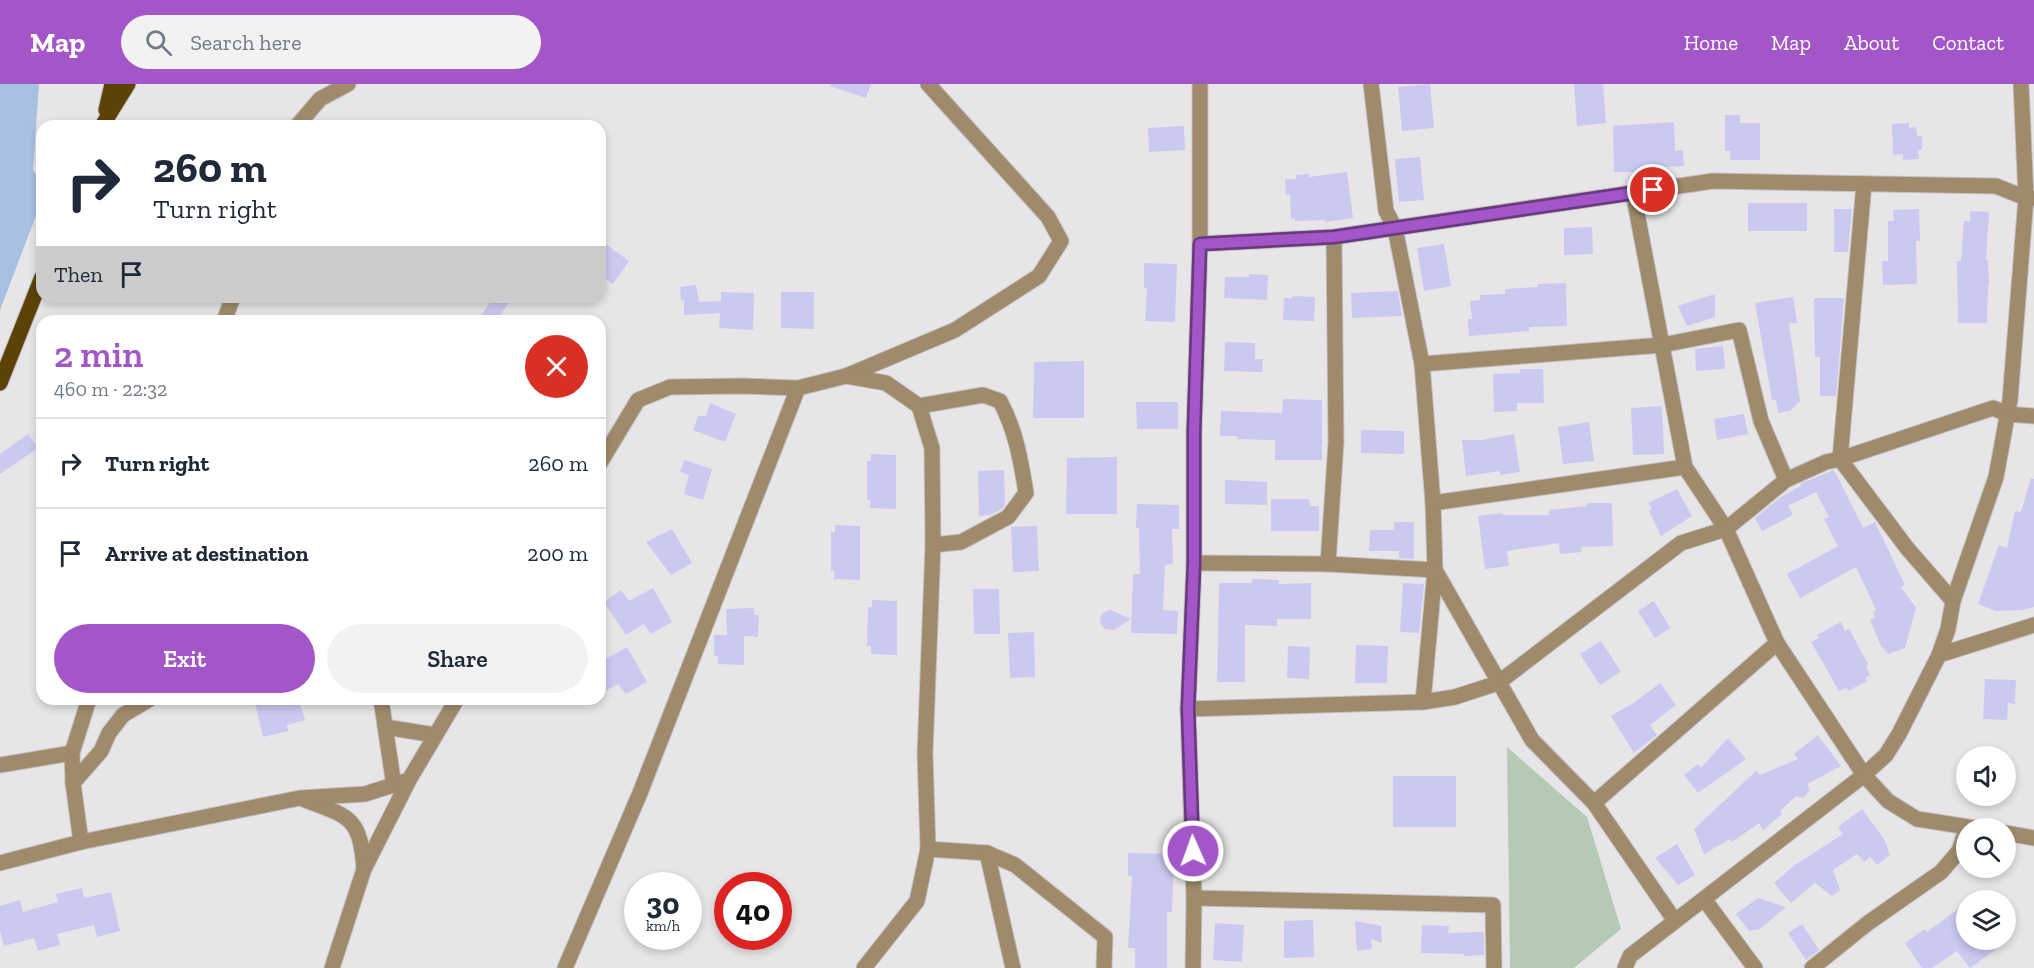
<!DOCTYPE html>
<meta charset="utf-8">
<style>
:root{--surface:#fff;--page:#f2f2f3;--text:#1f2937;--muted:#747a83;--line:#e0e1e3;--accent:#a256c8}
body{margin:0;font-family:"Zilla Slab",serif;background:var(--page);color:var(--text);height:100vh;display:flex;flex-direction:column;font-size:22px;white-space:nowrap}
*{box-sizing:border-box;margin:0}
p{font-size:20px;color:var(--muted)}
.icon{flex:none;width:33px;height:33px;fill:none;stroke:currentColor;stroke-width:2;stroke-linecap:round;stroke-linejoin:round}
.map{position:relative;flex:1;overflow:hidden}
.drawer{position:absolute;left:36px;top:231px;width:570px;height:390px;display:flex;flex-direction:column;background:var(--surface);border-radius:18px;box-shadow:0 3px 9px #0003}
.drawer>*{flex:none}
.top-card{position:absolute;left:36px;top:36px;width:570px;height:183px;border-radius:18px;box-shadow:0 3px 9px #0003;background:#fff;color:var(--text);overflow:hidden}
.tools{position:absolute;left:1956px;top:662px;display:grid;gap:12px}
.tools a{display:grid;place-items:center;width:60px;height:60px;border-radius:50%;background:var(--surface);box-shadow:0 3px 9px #0003;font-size:30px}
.speed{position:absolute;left:624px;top:788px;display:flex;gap:12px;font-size:30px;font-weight:700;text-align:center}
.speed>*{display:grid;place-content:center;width:78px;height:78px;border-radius:50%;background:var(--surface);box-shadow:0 3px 9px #0003;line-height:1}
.speed small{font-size:15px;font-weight:400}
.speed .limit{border:9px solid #d22;background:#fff;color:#111}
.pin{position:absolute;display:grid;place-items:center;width:51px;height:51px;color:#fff;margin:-26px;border:3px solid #fff;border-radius:50%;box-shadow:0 2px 6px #0007}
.me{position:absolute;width:66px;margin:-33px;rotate:358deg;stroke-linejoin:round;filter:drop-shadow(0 0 4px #0008)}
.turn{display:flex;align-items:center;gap:21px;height:126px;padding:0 18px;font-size:27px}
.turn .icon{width:78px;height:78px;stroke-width:2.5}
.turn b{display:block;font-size:42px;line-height:51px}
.then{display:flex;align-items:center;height:57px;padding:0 18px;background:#0003;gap:12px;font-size:22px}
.round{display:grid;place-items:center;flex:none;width:63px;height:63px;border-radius:32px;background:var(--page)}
.headline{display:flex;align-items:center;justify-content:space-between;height:102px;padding:0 18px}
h1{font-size:36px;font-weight:600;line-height:45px;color:var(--accent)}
.primary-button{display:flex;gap:12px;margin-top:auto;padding:12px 18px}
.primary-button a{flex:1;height:69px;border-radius:36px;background:var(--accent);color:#fff;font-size:24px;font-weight:600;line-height:69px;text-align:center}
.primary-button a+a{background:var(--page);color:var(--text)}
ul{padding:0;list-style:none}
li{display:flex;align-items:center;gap:18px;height:90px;padding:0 18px;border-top:2px solid var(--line)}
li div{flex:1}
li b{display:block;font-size:22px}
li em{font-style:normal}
header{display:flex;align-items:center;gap:36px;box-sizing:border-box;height:84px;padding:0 30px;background:var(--accent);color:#fff}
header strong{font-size:28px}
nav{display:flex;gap:33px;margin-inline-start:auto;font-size:21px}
.search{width:420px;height:54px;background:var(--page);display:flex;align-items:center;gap:15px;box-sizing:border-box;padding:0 21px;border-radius:33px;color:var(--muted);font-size:22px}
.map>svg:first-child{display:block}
</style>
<header>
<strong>Map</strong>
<div class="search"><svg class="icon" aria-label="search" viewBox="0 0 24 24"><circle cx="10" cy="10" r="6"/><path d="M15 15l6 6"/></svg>Search here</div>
<nav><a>Home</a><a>Map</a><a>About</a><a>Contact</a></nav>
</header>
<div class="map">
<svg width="2034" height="884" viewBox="0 0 2034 884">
<rect width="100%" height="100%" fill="#e8e5e8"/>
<polygon fill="#b4c9b6" points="1507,663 1587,733 1621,845 1574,884 1510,884"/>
<polygon fill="#a8c0e2" points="0,0 39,0 33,86 42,100 42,116 0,226"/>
<g fill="#cbc9f0">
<polygon points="831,0 871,0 866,14 830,2"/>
<polygon points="1430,0 1434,44 1402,47 1398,3"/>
<polygon points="1574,0 1603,0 1606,39 1577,42"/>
<polygon points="1725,31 1740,31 1740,39 1760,39 1760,76 1730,76 1730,67 1725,67"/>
<polygon points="1674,38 1675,67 1683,66 1684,82 1637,84 1637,88 1614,88 1613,42"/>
<polygon points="1909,39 1909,44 1916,43 1917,52 1922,52 1922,66 1918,66 1919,75 1903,76 1903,70 1893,71 1892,40"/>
<polygon points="1184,42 1185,66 1149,68 1148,44"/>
<polygon points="1420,73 1424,116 1399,118 1395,75"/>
<polygon points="1347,88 1353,134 1325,138 1325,136 1295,137 1295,134 1291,135 1290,111 1286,111 1285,95 1296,95 1296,91 1309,90 1309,93"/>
<rect x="1748" y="119" width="59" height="28"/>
<polygon points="1834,125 1852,125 1848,168 1834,168"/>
<polygon points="1919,125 1920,157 1916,157 1917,200 1883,201 1882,177 1888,177 1888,137 1894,137 1893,126"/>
<polygon points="1970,127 1989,128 1986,176 1988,176 1989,201 1988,202 1987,239 1958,239 1957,177 1961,177 1964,137 1970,137"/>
<polygon points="1592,143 1593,170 1564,171 1564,144"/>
<polygon points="600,156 629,177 613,200 600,190"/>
<polygon points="1444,160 1451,202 1424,207 1417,164"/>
<polygon points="1144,179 1177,180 1175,238 1145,237 1147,204 1144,204"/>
<polygon points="1249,190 1268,191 1267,216 1224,214 1225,193 1249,193"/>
<polygon points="1566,199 1567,242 1529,243 1529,247 1469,252 1468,235 1472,235 1470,217 1480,216 1480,211 1505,210 1505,205 1538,203 1538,200"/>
<polygon points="696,201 699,218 721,217 721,208 754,209 753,246 719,244 720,229 684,231 684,216 681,217 680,203"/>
<polygon points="1398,207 1402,232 1352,234 1351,209"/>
<polygon points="781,208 814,208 814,245 781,244"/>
<polygon points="1715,210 1715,233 1687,242 1678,222"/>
<polygon points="1292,212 1315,213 1314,237 1283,236 1284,214 1292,214"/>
<polygon points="494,213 513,213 496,237 477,237"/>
<polygon points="1793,213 1797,239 1789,239 1800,317 1790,327 1778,329 1776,316 1772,316 1755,219"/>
<polygon points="1814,214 1844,214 1836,312 1820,312 1820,273 1815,273"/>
<polygon points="1225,258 1255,259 1255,275 1263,275 1262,288 1224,287"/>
<polygon points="1723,262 1725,285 1696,287 1695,265"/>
<polygon points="1084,277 1084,334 1033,334 1034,278"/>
<polygon points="1520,285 1543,285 1544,319 1517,319 1517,327 1494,328 1493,290 1520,289"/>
<polygon points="1283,315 1322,316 1322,376 1275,376 1275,356 1237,355 1237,352 1220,352 1221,327 1282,329"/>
<polygon points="1136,318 1178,318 1178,345 1137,345"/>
<polygon points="710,319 736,330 725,358 693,346 698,332 706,332"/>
<polygon points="1662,322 1664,370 1633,371 1631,324"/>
<polygon points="1744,330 1748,350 1717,356 1714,335"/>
<polygon points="1589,338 1594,377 1563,380 1558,343"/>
<polygon points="1361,346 1404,347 1404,370 1361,369"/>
<polygon points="28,350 38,364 0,390 0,370"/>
<polygon points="1514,350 1520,388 1500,391 1500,387 1466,392 1462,356 1482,356"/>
<polygon points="871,370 896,371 896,425 870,424 870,416 867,416 867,377 871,377"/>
<polygon points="1117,373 1117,430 1066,430 1067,374"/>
<polygon points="684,376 712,385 703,416 684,410 689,391 680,388"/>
<polygon points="1004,386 1005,421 1002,425 990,431 979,432 978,387"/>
<polygon points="1834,386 1863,444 1875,438 1905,501 1901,503 1916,524 1905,564 1888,570 1881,562 1870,536 1875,533 1873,528 1876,526 1856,483 1800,514 1787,490 1838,462 1824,435 1829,433 1816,408 1788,422 1793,431 1762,447 1755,434 1781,413 1801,402 1800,400"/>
<polygon points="2031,394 2034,395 2034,523 2023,526 1996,527 1978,520 1999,461 2007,464 2015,427 2021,428"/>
<polygon points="1225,396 1267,398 1267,421 1225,420"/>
<polygon points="1677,405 1692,432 1661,452 1649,427 1652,425 1648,419"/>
<polygon points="1271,415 1309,415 1310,422 1319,422 1319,447 1271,447"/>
<polygon points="1587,419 1612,419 1613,462 1581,463 1582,468 1560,470 1559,459 1507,467 1509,482 1485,485 1478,432 1502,429 1503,431 1549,431 1549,426 1587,422"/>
<polygon points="1137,420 1179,421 1179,445 1172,445 1173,480 1165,481 1163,526 1178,527 1177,550 1131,549 1133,490 1140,490 1139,444 1136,444"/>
<polygon points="1394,438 1414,438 1414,475 1399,474 1399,467 1369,467 1370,446 1394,446"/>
<polygon points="835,441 860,442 860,496 834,495 834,487 831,487 831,448 835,448"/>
<polygon points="1037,442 1039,487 1013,488 1011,443"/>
<polygon points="672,445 692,479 671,491 646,458"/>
<polygon points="1252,495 1279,496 1279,500 1311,499 1311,535 1277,535 1277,542 1245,541 1245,598 1217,598 1219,499 1252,499"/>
<polygon points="1403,499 1424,500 1419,549 1400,548"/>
<polygon points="653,504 672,538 651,550 644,540 626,551 604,518 621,506 629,517"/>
<polygon points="973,505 999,505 1000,550 974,550"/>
<polygon points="872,516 897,517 897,571 871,570 871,562 867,562 868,523 872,523"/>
<polygon points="1654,517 1670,544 1655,554 1638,527"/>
<polygon points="754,524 754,531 759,531 758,553 744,552 744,581 718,580 718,572 714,572 714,551 727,551 726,525"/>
<polygon points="1110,526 1113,527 1131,535 1114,546 1105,545 1101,541 1100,534 1103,529"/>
<polygon points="1841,538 1845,547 1849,545 1868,580 1866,583 1870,591 1865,594 1867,597 1848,607 1846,604 1839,607 1811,558 1819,554 1817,551"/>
<polygon points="1034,548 1035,593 1010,594 1008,549"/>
<polygon points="1601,557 1621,588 1600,601 1580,570"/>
<polygon points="1356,561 1388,562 1387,599 1355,599"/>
<polygon points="1288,562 1310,563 1309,595 1287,594"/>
<polygon points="627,563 647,598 626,610 618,600 600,610 600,578"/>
<polygon points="1985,595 2016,596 2015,620 2008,619 2007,636 1983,635"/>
<polygon points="1660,599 1676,621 1650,641 1657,651 1634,669 1611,632 1635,618"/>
<polygon points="254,615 299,615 305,636 287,641 288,647 263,653"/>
<polygon points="1818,651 1841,682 1807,700 1810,706 1803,714 1796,712 1780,727 1782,730 1763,746 1759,739 1732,758 1730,755 1704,770 1694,745 1756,687 1760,691 1798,675 1794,670"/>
<polygon points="1728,654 1746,675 1698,709 1684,691 1698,680 1701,684"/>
<rect x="1393" y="692" width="63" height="51"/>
<polygon points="1862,725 1884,755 1890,771 1877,781 1870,773 1864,778 1857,770 1833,786 1840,806 1832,812 1815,799 1791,819 1774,799 1795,781 1843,750 1838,743"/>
<polygon points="1677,760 1695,791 1678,801 1655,774"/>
<polygon points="1128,769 1174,770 1172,828 1167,828 1167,884 1135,884 1135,864 1128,864 1132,792 1128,792"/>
<polygon points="82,804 84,814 111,808 120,847 97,853 94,841 57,850 60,861 38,867 34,854 4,862 0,847 0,822 20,816 23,828 58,818 56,810"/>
<polygon points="1758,814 1786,823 1760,845 1749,847 1736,830"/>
<polygon points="1966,819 1966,855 1987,855 1995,866 1970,884 1957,867 1932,884 1922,884 1905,859 1925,845 1927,848"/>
<polygon points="1313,836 1314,873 1284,874 1284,837"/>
<polygon points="1355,837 1381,842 1382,859 1371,855 1372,865 1357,867"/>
<polygon points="1215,839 1244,841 1242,878 1213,876"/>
<polygon points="1802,840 1819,866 1806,876 1788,849"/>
<polygon points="1422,841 1449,842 1448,849 1484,848 1484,871 1464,872 1464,870 1421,869"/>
</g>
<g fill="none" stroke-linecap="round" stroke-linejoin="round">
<g stroke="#c3c0c3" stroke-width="17">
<g id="minor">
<polyline points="1371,0 1386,127 1395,144 1422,280 1433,419 1435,486 1423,618"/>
<polyline points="297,42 320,15 348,0"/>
<polyline points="1864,100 1840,375 1907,464 1953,517"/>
<polyline points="1633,108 1685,383 1726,445 1777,559 1864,691 1888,717 1917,735 1975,744"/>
<polyline points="1200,160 1334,153 1713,97 1996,102 2026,114 2034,114"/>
<polyline points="224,237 233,213"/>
<polyline points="1422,280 1662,261 1739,246 1761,337 1786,396"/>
<polyline points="846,292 955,246 1039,192 1061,157 1048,133 928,0"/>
<path d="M 919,322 L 983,311 L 1000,317 C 1016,347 1021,377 1026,409 L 1008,433 L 961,458 L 933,461"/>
<polyline points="600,379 638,316 670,303 742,302 798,304 846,292 886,299 919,322 932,364 933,461 925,669 928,765 917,817 864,884"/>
<polyline points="1433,419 1685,383"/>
<polyline points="1194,479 1328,480 1435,486 1532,656 1594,719 1675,837"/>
<polyline points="1328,480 1336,358 1334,153"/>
<polyline points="1939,571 2034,541"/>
<polyline points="381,615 394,702"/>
<polyline points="1188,625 1423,618 1455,613 1498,599 1681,459 1726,445 1786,396 1826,378 1840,375 1993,324 2007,330 2034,332"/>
<polyline points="385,643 435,651"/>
<polyline points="0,681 72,669"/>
<polyline points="73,699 101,667 109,649 123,631 150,615"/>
<path d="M 305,716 C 351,733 360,734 364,785"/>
<polyline points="1594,719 1777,559"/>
<polyline points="2006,749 2034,754"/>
<polyline points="81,758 73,699 72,669 89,615"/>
<polyline points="928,765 987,769 1013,884"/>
<polyline points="987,769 1015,781 1105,853 1104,884"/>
<polyline points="0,779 81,758 300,714 365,710 409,696"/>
<polyline points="1194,814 1493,821 1494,884"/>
<polyline points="1704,815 1755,884"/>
<polyline points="332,884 364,785 409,696 457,615"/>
<polyline points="565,884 640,709 798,304"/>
<polyline points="1193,884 1194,814 1188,625 1194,479 1194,348 1200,160 1200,0"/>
<polyline points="1625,884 1630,872 1864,691 1886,671 1899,650 1939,571 1948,545 1953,517 1996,393 2010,316 2026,114 2021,0"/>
<polyline points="1812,884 1868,839 1941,788 1959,767 1966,746"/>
</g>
</g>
<g stroke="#c3c0c3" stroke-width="17">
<g id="major">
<polyline points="106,26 112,0"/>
<polyline points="102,42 128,0"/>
<polyline points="0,299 42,193"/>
</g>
</g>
<use href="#minor" stroke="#9f8b6b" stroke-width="15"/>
<use href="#major" stroke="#5d4208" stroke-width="15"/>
</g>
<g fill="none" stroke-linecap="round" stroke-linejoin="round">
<g stroke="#693882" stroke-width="15">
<polyline id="route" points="1193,767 1188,625 1194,479 1194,348 1200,160 1334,153 1653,106"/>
</g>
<use href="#route" stroke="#a256c8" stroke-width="10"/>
</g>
</svg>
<div class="tools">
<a><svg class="icon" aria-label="sound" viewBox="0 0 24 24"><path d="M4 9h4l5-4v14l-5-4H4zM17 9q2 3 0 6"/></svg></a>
<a><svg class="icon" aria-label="search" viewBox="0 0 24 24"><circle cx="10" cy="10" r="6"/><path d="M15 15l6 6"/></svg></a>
<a><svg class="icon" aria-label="layers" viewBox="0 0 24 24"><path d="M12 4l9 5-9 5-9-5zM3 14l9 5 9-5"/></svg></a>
</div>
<div class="speed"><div>30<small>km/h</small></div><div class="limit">40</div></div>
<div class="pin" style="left:1653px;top:106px;background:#d93025"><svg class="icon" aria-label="arrive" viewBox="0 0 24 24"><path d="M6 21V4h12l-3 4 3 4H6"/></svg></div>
<svg class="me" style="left:1193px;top:767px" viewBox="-20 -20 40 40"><circle r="17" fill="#a256c8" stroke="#fff" stroke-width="3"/><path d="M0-11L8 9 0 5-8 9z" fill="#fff"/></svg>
<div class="top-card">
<div class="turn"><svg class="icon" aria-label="right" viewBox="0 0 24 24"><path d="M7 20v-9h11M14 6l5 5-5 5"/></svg><div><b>260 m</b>Turn right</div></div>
<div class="then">Then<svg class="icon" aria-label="arrive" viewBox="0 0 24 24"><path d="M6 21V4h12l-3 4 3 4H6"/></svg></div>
</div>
<section class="drawer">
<div class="headline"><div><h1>2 min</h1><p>460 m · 22:32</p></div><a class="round" style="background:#d93025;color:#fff"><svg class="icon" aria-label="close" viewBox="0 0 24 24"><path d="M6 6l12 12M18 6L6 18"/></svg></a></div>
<ul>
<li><svg class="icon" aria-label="right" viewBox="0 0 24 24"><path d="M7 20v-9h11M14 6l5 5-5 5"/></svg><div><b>Turn right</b></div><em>260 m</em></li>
<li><svg class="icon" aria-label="arrive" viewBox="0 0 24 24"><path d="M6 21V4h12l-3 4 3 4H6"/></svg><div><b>Arrive at destination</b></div><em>200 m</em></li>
</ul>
<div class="primary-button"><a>Exit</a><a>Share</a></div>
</section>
</div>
